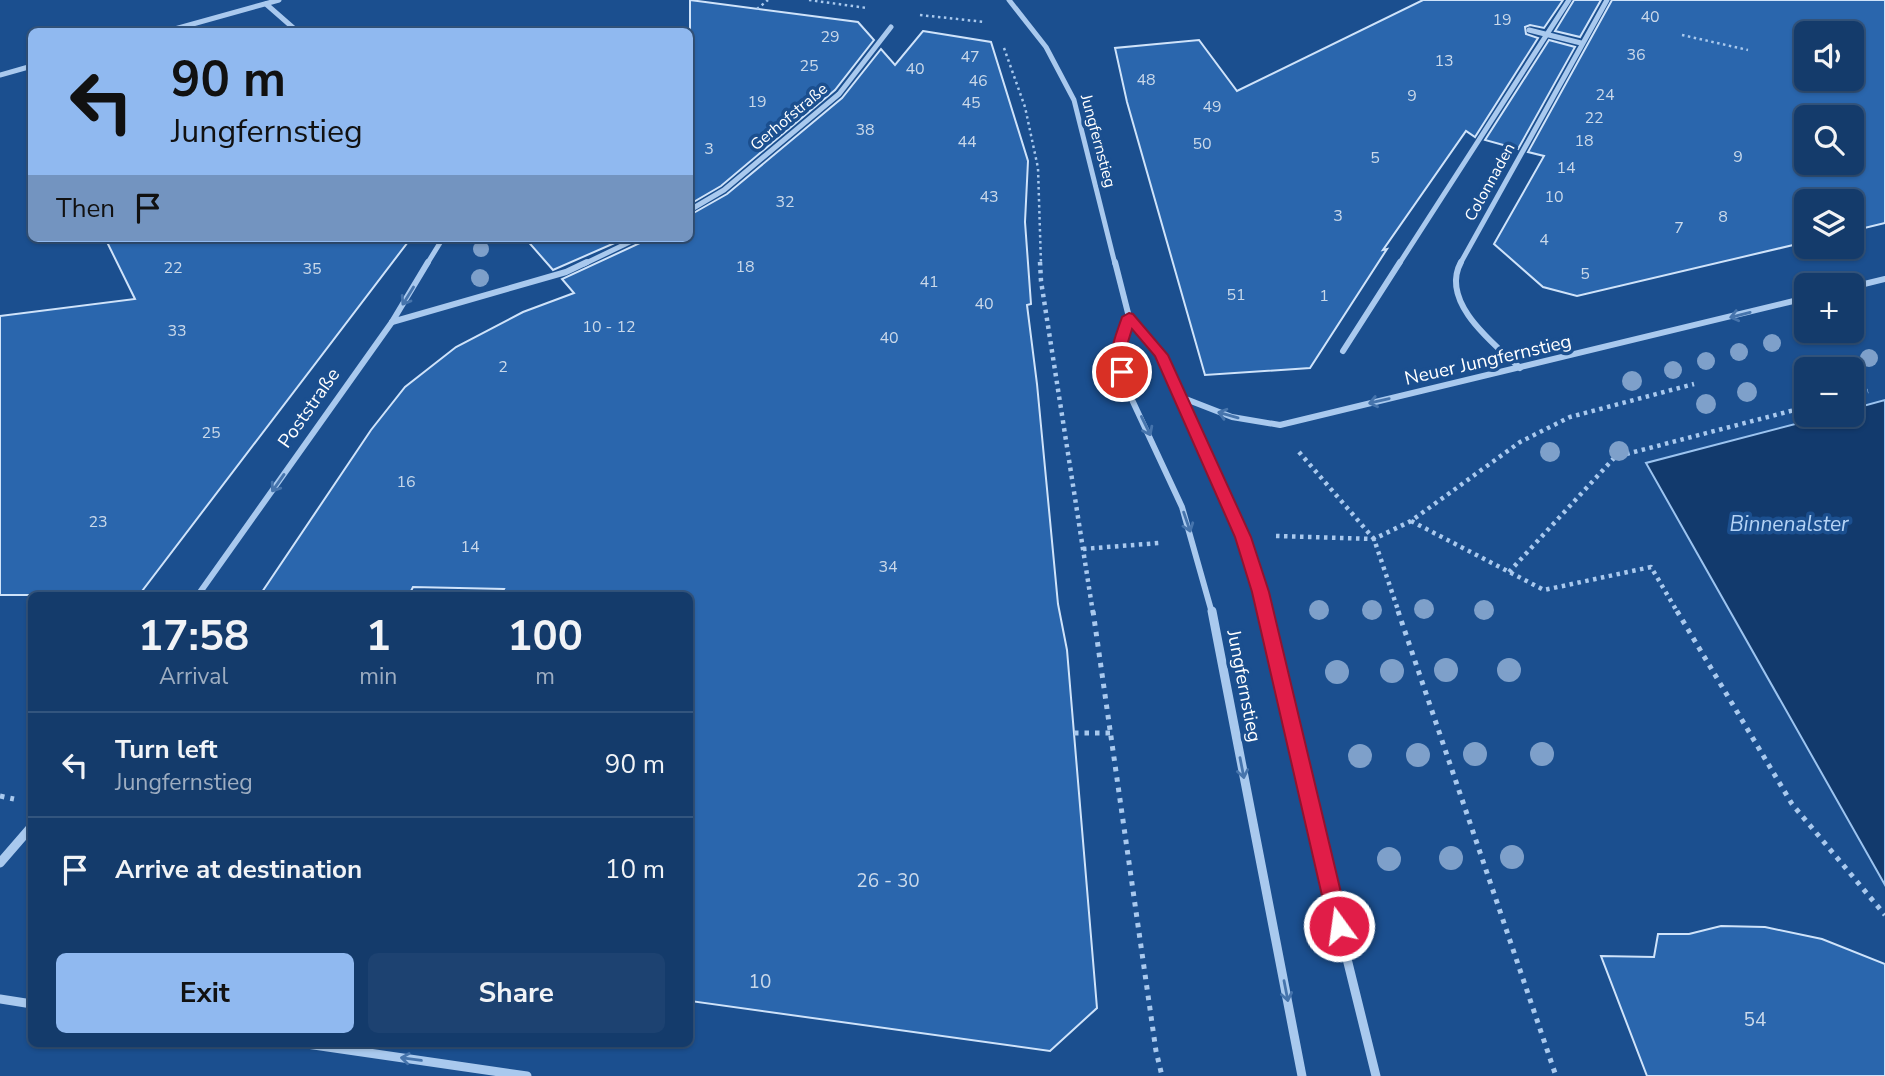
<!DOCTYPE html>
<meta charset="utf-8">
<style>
:root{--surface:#143b6b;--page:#1d4271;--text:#f1f3f6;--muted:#9dadc1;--line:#33557e;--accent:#90b9f0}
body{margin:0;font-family:"Nunito Sans",sans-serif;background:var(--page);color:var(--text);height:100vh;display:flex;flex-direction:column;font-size:26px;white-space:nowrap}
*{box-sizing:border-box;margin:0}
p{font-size:23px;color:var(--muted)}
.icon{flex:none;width:38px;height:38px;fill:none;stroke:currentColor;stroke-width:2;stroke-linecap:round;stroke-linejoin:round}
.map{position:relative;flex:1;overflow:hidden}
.panel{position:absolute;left:28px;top:592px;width:665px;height:455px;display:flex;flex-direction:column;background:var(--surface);border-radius:10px;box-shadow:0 2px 5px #0004,0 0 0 2px var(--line)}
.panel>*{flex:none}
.banner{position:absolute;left:28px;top:28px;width:665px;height:214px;border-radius:10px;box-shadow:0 2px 5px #0004,0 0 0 2px var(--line);background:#90b9f0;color:#111;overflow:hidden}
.controls{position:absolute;left:1794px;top:21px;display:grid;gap:14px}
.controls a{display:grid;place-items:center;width:70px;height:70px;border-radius:10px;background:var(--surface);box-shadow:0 2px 5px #0004,0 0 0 2px var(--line);font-size:35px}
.pin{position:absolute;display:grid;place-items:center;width:60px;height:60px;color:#fff;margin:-30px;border:4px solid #fff;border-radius:50%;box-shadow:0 2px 7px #0007}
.me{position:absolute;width:77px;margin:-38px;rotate:346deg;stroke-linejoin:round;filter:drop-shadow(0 0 5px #0008)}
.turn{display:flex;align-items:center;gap:24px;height:147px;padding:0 28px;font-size:32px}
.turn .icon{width:91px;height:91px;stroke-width:2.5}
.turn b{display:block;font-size:49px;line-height:60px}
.then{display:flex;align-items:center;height:66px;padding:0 28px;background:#0003;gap:14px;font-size:26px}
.eta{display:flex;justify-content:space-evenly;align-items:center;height:119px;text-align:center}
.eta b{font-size:42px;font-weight:700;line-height:49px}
.primary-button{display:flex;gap:14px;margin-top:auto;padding:14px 28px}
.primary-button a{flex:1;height:80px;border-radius:10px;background:var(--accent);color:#111;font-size:28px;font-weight:700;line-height:80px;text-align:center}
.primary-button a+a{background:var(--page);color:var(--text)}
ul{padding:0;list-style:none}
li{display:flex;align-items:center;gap:21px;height:105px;padding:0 28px;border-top:2px solid var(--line)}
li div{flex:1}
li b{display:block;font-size:26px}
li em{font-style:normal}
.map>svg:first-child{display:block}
</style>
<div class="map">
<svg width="1885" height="1076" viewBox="0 0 1885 1076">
<rect width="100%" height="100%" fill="#1b4f8f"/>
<polygon fill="#123a6d" stroke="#9cc4f0" stroke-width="2" points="1885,400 1885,885 1646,463 1830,415 1852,415 1852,409"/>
<g fill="#2a66ad" stroke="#cfe3fa" stroke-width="2" fill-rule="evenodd">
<polygon points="690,0 858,22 874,40 835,90 721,186 690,204"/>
<polygon points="1423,0 1563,0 1544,28 1530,25 1525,27 1526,34 1538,38 1475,137 1466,131 1383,250 1387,249 1310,368 1205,375 1127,102 1115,48 1199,40 1237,91"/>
<polygon points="1574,0 1601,0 1580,37 1555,31"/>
<path d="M 1612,0 L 1885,0 L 1885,223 L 1852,231 L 1852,201 L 1806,201 L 1806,242 L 1577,296 L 1543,287 L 1494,244 L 1544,156 L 1528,152 ZM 1806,33 L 1852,33 L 1852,79 L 1806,79 ZM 1806,117 L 1852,117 L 1852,163 L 1806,163 Z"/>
<polygon points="923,31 991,42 1028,161 1025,222 1031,304 1027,305 1037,384 1058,604 1067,650 1097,1008 1050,1051 690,1001 690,595 501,595 504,589 413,587 409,595 260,595 371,430 405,387 456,347 523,312 574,293 562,279 640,243 643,238 690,238 690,215 727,194 842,98 881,49 895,65"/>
<polygon points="1549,40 1575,47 1518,149 1485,140"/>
<polygon points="105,238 411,238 139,595 0,595 0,316 135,299"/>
<polygon points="525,238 626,238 553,270"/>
<polygon points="1721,926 1765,927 1822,939 1885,964 1885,1076 1647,1076 1601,956 1654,957 1658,934 1689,934"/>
</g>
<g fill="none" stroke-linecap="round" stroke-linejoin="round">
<g stroke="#a9c9ee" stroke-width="2.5" stroke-dasharray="2.5 3.5" stroke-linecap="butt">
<polyline points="809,0 867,8"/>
<polyline points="757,9 768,0"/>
<polyline points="920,15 985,22"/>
<polyline points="1682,35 1748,50"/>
<polyline points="1004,48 1025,107 1038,168 1041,264"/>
</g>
<g stroke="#a9c9ee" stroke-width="4.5" stroke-dasharray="3.5 4.5" stroke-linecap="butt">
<polyline points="1040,262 1041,281 1093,613"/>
<polyline points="1852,395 1868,391"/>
<polyline points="1299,452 1374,539 1399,613"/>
<polyline points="1411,521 1544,590 1651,567 1678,613"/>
<polyline points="1276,536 1374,539 1411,521 1520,442 1570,417 1694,384"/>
<polyline points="1083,549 1159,543"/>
<polyline points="1509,572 1615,457 1806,407"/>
</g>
<g stroke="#a9c9ee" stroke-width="5" stroke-dasharray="4.5 6" stroke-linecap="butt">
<polyline points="1093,611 1156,1051 1162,1076"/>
<polyline points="1398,611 1556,1076"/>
<polyline points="1677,611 1792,804 1885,915"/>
<polyline points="1074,733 1112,733"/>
<polyline points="0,796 14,799"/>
</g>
<g stroke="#a9c9ee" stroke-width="5">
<polyline points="1009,0 1046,47 1074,100 1115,264"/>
<polyline points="266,4 298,32"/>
<polyline points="1529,30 1581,43"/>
<polyline points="164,32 279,0"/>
<polyline points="0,75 32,66"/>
<polyline points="690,210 724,190 839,94 891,27"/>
<polyline points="427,264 443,238"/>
<polyline points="584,264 638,238"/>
<polyline points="1399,264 1569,0"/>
<polyline points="1460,264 1607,0"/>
</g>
<g stroke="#a9c9ee" stroke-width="6">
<polyline points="1115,262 1129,317 1161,355 1243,537 1266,613"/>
<path d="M 1461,262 C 1439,302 1494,344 1520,368"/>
<polyline points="1852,287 1885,279"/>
<polyline points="1129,317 1117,355 1127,389 1182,507 1212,613"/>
<polyline points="392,322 566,272 587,262"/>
<polyline points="1343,351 1400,262"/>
<polyline points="1178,396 1232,417 1280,425 1806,298"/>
<polyline points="198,595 392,322 428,262"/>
</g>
<g stroke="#a9c9ee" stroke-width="9">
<polyline points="1212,611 1302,1076"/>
<polyline points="1265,611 1308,801 1376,1076"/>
<polyline points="0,863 32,826"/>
<polyline points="0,999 32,1004"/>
<polyline points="300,1043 527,1076"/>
</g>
</g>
<g fill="#7ea0ca">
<circle cx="481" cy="249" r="8"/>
<circle cx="480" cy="278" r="9"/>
<circle cx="1772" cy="343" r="9"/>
<circle cx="1739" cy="352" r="9"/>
<circle cx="1869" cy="358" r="9"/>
<circle cx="1706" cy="361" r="9"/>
<circle cx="1673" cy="370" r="9"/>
<circle cx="1632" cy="381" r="10"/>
<circle cx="1747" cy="392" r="10"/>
<circle cx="1706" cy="404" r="10"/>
<circle cx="1619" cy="451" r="10"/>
<circle cx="1550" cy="452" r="10"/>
<circle cx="1424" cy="609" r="10"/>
<circle cx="1319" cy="610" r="10"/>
<circle cx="1372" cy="610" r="10"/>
<circle cx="1484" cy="610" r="10"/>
<circle cx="1446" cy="670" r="12"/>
<circle cx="1509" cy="670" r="12"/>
<circle cx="1392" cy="671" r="12"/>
<circle cx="1337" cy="672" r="12"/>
<circle cx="1475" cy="754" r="12"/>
<circle cx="1542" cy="754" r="12"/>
<circle cx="1418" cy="755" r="12"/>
<circle cx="1360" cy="756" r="12"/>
<circle cx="1512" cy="857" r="12"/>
<circle cx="1451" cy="858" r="12"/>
<circle cx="1389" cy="859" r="12"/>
</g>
<defs><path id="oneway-shaft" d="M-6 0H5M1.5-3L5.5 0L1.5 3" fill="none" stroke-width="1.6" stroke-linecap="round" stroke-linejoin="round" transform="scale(1.75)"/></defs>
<g stroke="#4674ac">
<use href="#oneway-shaft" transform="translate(408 296) rotate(122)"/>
<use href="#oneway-shaft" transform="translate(1740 315) rotate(166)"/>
<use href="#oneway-shaft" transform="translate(1379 401) rotate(167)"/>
<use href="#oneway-shaft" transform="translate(1228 415) rotate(-164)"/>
<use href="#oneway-shaft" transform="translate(1146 426) rotate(64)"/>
<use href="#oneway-shaft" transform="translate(278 483) rotate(125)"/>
<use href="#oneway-shaft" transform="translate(1187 522) rotate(71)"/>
<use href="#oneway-shaft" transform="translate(1242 768) rotate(79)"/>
<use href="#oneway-shaft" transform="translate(1286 991) rotate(79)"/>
<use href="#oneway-shaft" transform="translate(411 1059) rotate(-172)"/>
</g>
<path fill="#e11d48" stroke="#92132f" stroke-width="2" d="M 1129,313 L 1133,314 L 1168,355 L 1251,537 L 1269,592 L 1349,926 L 1346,933 L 1339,936 L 1332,933 L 1329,926 L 1252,592 L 1235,537 L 1155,356 L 1132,329 L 1124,355 L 1129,372 L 1122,377 C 1100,368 1117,333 1122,317 Z"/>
<g text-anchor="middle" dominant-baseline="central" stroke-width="7" stroke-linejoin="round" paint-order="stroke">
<g font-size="16" fill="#cad9ea">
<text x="1650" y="17">40</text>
<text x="1502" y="20">19</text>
<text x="830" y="37">29</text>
<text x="1636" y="55">36</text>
<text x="970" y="57">47</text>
<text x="1444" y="61">13</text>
<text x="809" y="66">25</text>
<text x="915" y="69">40</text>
<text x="1146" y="80">48</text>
<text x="978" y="81">46</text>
<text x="1605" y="95">24</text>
<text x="1412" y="96">9</text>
<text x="757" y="102">19</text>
<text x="971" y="103">45</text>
<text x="1212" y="107">49</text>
<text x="1594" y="118">22</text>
<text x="865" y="130">38</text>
<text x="1584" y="141">18</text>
<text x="967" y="142">44</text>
<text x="1202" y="144">50</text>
<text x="709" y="149">3</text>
<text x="1738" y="157">9</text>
<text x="1375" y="158">5</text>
<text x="1566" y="168">14</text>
<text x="989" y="197">43</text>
<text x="1554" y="197">10</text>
<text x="785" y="202">32</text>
<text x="1338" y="216">3</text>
<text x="1723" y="217">8</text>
<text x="1679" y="228">7</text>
<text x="1544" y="240">4</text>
<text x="745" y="267">18</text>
<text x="173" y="268">22</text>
<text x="312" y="269">35</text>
<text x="1585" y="274">5</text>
<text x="929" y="282">41</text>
<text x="1236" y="295">51</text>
<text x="1324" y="296">1</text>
<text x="984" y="304">40</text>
<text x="609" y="327">10 - 12</text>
<text x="177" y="331">33</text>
<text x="889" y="338">40</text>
<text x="503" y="367">2</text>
<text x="211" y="433">25</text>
<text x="406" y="482">16</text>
<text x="98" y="522">23</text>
<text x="470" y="547">14</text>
<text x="888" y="567">34</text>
</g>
<g font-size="16" fill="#fff" stroke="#1b4f8f">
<text transform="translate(789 117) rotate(-40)">Gerhofstraße</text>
<text transform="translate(1098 141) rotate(75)">Jungfernstieg</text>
<text transform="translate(1490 182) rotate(-61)">Colonnaden</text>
</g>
<g font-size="19" fill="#fff" stroke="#1b4f8f">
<text transform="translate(1488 360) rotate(-13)">Neuer Jungfernstieg</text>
<text transform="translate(309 408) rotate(-55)">Poststraße</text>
<text transform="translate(1244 686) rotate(79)">Jungfernstieg</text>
</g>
<g font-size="19" fill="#cad9ea">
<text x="888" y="881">26 - 30</text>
<text x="760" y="982">10</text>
<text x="1755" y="1020">54</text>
</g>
<g font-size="21" font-style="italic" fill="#b5d3f5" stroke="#1b4f8f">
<text x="1789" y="524">Binnenalster</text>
</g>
</g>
</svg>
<div class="controls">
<a><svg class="icon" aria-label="sound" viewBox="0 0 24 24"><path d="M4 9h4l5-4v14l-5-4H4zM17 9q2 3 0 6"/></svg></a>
<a><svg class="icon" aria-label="search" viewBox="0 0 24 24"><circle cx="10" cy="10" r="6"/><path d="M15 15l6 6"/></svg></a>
<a><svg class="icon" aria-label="layers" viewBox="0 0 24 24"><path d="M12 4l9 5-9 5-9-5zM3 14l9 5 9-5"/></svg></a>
<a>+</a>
<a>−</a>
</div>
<div class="pin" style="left:1122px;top:372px;background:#d93025"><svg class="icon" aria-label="arrive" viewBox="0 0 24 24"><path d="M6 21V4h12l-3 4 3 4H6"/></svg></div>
<svg class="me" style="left:1339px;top:926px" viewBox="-20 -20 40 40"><circle r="17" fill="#e11d48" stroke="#fff" stroke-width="3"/><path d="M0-11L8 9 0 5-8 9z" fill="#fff"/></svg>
<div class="banner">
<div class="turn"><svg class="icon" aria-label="left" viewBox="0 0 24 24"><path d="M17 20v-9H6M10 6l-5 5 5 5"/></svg><div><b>90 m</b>Jungfernstieg</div></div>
<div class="then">Then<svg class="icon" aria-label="arrive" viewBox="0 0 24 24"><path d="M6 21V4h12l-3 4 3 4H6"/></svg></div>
</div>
<section class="panel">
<div class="eta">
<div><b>17:58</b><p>Arrival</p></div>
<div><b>1</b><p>min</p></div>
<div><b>100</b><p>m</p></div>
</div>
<ul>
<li><svg class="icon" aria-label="left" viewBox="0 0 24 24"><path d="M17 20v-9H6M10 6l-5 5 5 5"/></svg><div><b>Turn left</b><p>Jungfernstieg</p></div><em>90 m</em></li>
<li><svg class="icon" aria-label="arrive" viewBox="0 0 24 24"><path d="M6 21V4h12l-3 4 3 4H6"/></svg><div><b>Arrive at destination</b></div><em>10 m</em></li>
</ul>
<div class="primary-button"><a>Exit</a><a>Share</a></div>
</section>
</div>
